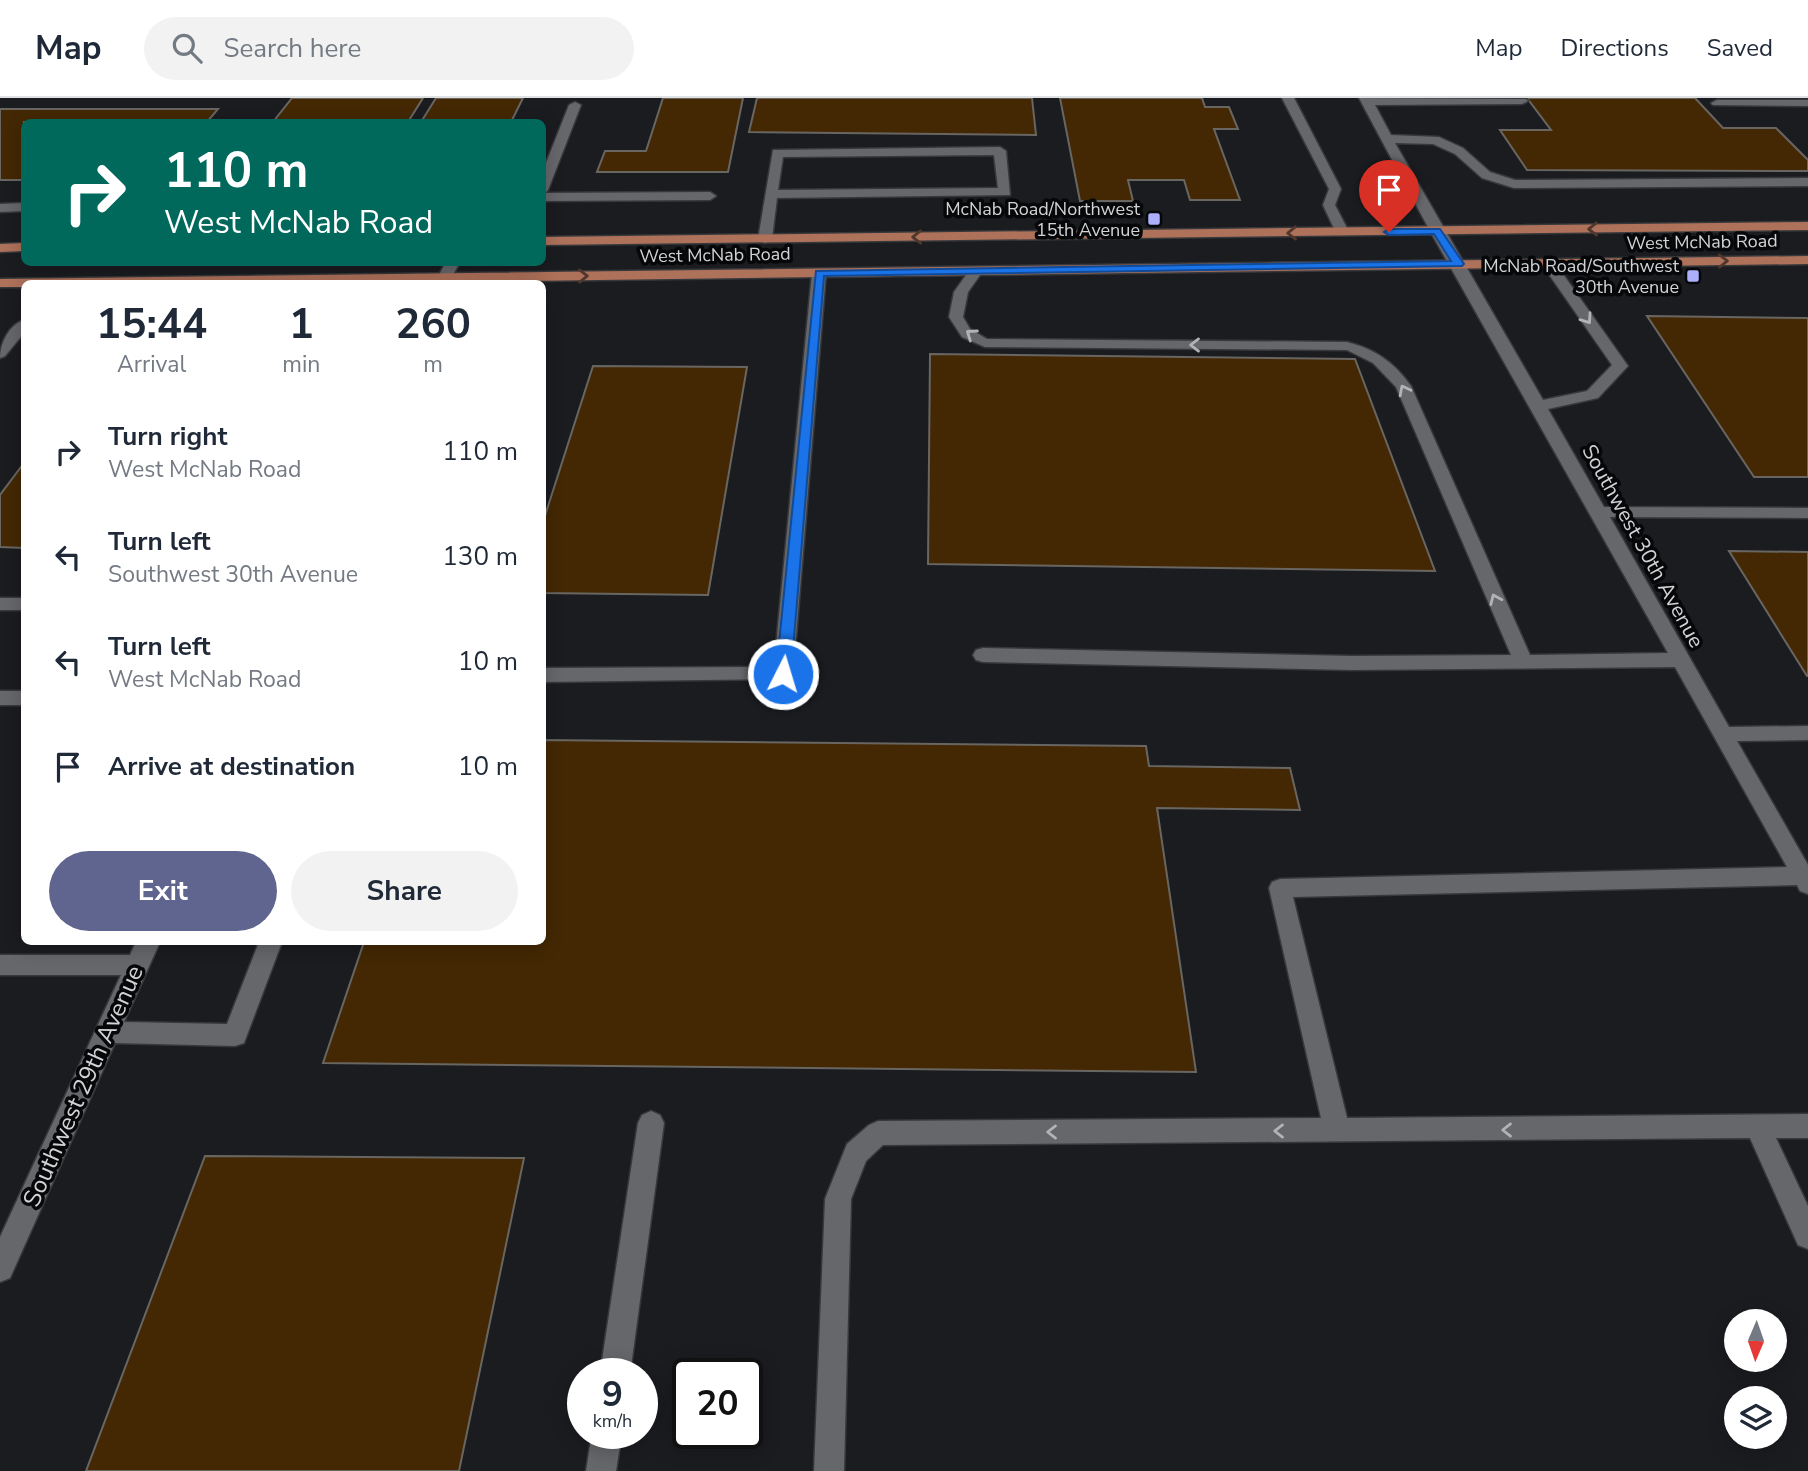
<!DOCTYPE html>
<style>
:root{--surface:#fff;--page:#f2f2f3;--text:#1f2937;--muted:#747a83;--line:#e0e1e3;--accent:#5f658f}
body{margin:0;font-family:"Nunito Sans",sans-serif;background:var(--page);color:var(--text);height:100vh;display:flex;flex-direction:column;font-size:26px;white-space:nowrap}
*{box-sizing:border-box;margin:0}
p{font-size:23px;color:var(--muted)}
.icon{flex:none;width:38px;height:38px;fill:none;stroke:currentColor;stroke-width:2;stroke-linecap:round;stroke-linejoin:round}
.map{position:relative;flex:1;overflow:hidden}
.sheet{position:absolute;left:21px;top:182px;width:525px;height:665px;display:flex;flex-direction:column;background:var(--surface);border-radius:10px;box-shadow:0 4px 18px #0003}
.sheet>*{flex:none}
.hud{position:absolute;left:21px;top:21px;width:525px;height:147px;border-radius:10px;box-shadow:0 4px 18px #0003;background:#00695c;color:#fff;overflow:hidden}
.needle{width:46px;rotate:182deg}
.buttons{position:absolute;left:1724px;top:1211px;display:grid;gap:14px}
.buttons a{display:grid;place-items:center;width:63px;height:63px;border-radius:50%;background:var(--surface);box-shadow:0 4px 18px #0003;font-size:35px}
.speed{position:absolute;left:567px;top:1260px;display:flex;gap:14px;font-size:35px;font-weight:700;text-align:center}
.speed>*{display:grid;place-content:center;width:91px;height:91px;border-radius:50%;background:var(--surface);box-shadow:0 4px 18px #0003;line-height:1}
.speed small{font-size:18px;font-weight:400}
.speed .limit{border:4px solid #111;border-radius:10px;background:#fff;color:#111}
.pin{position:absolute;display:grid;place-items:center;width:60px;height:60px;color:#fff;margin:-72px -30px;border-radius:50% 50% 50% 0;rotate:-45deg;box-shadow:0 0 7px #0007}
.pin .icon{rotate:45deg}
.me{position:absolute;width:77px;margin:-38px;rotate:5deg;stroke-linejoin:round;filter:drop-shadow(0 0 5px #0008)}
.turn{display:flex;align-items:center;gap:24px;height:147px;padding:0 28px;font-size:32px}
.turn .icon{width:91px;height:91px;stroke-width:2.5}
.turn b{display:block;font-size:49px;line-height:60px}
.eta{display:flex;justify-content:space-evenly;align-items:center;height:119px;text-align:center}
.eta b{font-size:42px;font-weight:700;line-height:49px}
.action{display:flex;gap:14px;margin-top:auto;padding:14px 28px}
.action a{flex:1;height:80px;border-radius:42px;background:var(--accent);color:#fff;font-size:28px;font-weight:700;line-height:80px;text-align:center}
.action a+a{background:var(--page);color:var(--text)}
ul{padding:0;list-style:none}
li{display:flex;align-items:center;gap:21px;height:105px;padding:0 28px}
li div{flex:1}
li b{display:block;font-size:26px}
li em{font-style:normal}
header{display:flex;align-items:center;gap:42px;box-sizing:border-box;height:98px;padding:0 35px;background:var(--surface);border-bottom:2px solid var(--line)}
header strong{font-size:33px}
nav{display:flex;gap:38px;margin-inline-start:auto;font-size:24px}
.search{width:490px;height:63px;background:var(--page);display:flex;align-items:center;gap:18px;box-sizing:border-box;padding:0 24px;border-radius:38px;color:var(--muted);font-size:26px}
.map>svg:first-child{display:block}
</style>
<header>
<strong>Map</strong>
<div class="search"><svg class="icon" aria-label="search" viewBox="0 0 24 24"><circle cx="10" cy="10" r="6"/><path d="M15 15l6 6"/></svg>Search here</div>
<nav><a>Map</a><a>Directions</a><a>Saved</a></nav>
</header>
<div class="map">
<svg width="1808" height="1373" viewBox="0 0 1808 1373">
<rect width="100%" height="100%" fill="#1b1c20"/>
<g fill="#432803" stroke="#696662" stroke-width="2">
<polygon points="292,0 423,0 408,24 273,24"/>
<polygon points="436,0 523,0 511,24 421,24"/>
<polygon points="663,0 743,0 728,74 597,74 605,53 646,53"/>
<polygon points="757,0 1032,0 1036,37 749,34"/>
<polygon points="1060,0 1202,0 1205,9 1229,9 1238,31 1214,31 1240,102 1190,102 1184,82 1128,82 1133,103 1080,103"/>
<polygon points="1527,0 1695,0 1723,30 1776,30 1808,62 1808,73 1527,72 1500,32 1551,32"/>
<polygon points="0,11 218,11 207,24 24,24 24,82 0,82"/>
<polygon points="1647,218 1808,220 1808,379 1754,379"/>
<polygon points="930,256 1355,261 1435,473 928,466"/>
<polygon points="593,268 747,269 708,497 542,495 542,427"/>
<polygon points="24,365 24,450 0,449 0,397"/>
<polygon points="1729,453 1808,454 1808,578 1807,578"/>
<polygon points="542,642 1146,648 1149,668 1290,670 1300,712 1157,710 1196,974 323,965 364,844 542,844"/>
<polygon points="205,1058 524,1060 459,1373 86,1373"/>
</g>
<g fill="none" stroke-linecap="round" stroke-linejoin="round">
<g stroke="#37383b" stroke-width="3">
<g id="minor">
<polygon points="1282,0 1294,0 1341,91 1335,107 1349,134 1347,137 1337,137 1323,107 1329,91"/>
<path d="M 1359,0 L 1526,1 L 1528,3 L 1522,6 L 1375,7 L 1391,37 L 1439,39 L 1463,50 L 1490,74 L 1515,82 L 1808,80 L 1808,88 L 1514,90 L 1482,80 L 1455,56 L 1433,46 L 1395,45 L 1543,302 L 1587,293 L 1612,267 L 1541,165 L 1543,162 L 1553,162 L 1628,268 L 1598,300 L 1548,311 L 1604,409 L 1808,410 L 1808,420 L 1610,419 L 1729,629 L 1808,628 L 1808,642 L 1737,643 L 1808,767 L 1808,796 L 1800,793 L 1797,787 L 1293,799 L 1347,1020 L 1808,1016 L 1808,1040 L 1776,1040 L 1808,1108 L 1808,1151 L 1798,1147 L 1750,1040 L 883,1047 L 866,1063 L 851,1101 L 844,1373 L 814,1373 L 825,1101 L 847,1046 L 869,1027 L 878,1023 L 1321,1020 L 1269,790 L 1272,784 L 1280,781 L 1787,769 L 1675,569 L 1352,572 L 983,564 L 976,562 L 973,557 L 976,552 L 983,550 L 1352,558 L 1511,557 L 1396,289 L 1373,265 L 1347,252 L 985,249 L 962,239 L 949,219 L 954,194 L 971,170 L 976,169 L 983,173 L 968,194 L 963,219 L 970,231 L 987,241 L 1347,244 C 1375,251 1394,264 1411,288 L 1530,557 L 1668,555 L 1430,133 Z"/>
<polygon points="1717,2 1808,2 1808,8 1713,7 1711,5"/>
<polygon points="575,4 581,7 548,92 545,95 710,94 716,98 710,102 542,103 542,75 569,7"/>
<path d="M 1000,49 L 1006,53 L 1010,97 L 777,100 L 772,141 L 765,145 L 758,141 L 773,52 ZM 994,57 L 998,90 L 778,92 L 783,59 Z"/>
<polygon points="24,105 24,113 0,114 0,106"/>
<polygon points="446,164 460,164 448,186 434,186"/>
<polygon points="819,171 826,175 793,576 790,581 542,584 542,570 774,569 812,175"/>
<path d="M 24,222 L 24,235 L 5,258 L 0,260 C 0,245 9,227 24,222 Z"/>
<rect x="0" y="500" width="24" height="12"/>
<rect x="0" y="593" width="24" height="14"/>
<polygon points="136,844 160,844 124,924 227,926 259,844 282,844 244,945 235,948 115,945 10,1180 0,1184 0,1139 121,877 0,877 0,857 130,857"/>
<polygon points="651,1013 660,1017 664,1025 630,1276 600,1276 638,1025 642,1017"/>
<polygon points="592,1335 622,1335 616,1373 586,1373"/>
</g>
</g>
<g stroke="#37383b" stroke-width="3">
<g id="major">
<polygon points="1808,124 1808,132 542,147 542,139"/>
<polygon points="24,145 24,153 0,154 0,146"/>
<polygon points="1808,158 1808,166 291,186 24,186 24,189 0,189 0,181"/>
</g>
</g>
<use href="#minor" fill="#65676b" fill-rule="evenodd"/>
<use href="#major" fill="#ae715a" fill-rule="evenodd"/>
</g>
<defs><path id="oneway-chevron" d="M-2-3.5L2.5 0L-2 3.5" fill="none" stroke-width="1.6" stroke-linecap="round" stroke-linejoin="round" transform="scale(1.75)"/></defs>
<g stroke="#52372d">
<use href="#oneway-chevron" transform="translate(1593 131) rotate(179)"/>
<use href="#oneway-chevron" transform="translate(1292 135) rotate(179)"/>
<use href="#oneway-chevron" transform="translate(917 139) rotate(179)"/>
<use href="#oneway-chevron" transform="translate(1723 163) rotate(-1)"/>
<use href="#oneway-chevron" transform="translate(583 178) rotate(-1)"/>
</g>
<g stroke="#b1b3b6">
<use href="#oneway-chevron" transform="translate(1587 221) rotate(55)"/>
<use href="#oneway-chevron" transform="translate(971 236) rotate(-145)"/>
<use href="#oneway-chevron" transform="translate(1195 247) rotate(-180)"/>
<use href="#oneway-chevron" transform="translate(1404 292) rotate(-117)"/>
<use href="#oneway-chevron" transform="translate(1495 501) rotate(-114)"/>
<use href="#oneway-chevron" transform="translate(1507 1032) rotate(180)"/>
<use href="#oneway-chevron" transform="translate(1279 1033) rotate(180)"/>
<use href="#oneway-chevron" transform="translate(1052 1034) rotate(180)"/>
</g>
<polygon fill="#1a73e8" stroke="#114b97" stroke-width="2" points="1440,131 1464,166 1462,168 824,178 791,576 783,581 778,580 776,576 816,173 1451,163 1434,136 1389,137 1384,134 1389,131"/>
<g fill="#adaffb" stroke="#060708" stroke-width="2.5">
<rect x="1147" y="114" width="14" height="14" rx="3.5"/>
<rect x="1686" y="171" width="14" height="14" rx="3.5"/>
</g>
<g text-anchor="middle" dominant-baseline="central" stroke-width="7" stroke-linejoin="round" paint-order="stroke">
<g font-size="18" fill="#d2d3d6" stroke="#060708" text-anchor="end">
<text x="1140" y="111">McNab Road/Northwest<tspan x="1140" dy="21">15th Avenue</tspan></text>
<text x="1679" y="168">McNab Road/Southwest<tspan x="1679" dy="21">30th Avenue</tspan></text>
</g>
<g font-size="18" fill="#d2d3d6" stroke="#060708">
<text transform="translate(1702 144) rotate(-1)">West McNab Road</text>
<text transform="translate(715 157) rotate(-1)">West McNab Road</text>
</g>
<g font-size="21" fill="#d2d3d6" stroke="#060708">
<text transform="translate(1643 448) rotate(61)">Southwest 30th Avenue</text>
</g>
<g font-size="24" fill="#d2d3d6" stroke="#060708">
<text transform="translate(83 988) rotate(-66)">Southwest 29th Avenue</text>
</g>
</g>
</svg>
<div class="buttons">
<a><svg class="needle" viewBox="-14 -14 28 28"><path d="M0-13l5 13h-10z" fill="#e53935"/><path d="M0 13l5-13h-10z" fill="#747a83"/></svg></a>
<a><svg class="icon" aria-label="layers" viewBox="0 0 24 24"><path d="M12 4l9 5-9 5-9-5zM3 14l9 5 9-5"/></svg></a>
</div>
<div class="speed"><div>9<small>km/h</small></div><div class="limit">20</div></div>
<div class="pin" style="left:1389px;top:134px;background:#d93025"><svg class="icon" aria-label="arrive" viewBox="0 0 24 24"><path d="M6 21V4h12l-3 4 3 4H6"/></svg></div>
<svg class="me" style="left:783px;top:576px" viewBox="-20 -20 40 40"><circle r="17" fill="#1a73e8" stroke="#fff" stroke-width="3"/><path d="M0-11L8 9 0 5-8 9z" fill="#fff"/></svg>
<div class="hud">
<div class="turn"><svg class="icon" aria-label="right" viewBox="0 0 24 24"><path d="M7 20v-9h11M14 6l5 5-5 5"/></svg><div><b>110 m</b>West McNab Road</div></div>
</div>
<section class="sheet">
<div class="eta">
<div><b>15:44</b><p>Arrival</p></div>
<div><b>1</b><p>min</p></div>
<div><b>260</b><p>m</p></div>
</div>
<ul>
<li><svg class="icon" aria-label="right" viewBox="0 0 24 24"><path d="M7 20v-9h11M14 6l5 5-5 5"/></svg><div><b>Turn right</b><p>West McNab Road</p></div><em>110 m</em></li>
<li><svg class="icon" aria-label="left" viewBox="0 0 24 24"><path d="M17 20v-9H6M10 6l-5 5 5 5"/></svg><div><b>Turn left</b><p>Southwest 30th Avenue</p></div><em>130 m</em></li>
<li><svg class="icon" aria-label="left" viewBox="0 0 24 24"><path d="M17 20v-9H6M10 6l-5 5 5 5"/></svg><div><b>Turn left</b><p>West McNab Road</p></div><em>10 m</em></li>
<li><svg class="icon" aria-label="arrive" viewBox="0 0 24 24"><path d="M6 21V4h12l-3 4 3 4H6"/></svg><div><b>Arrive at destination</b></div><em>10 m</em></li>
</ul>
<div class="action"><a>Exit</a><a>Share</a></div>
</section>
</div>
